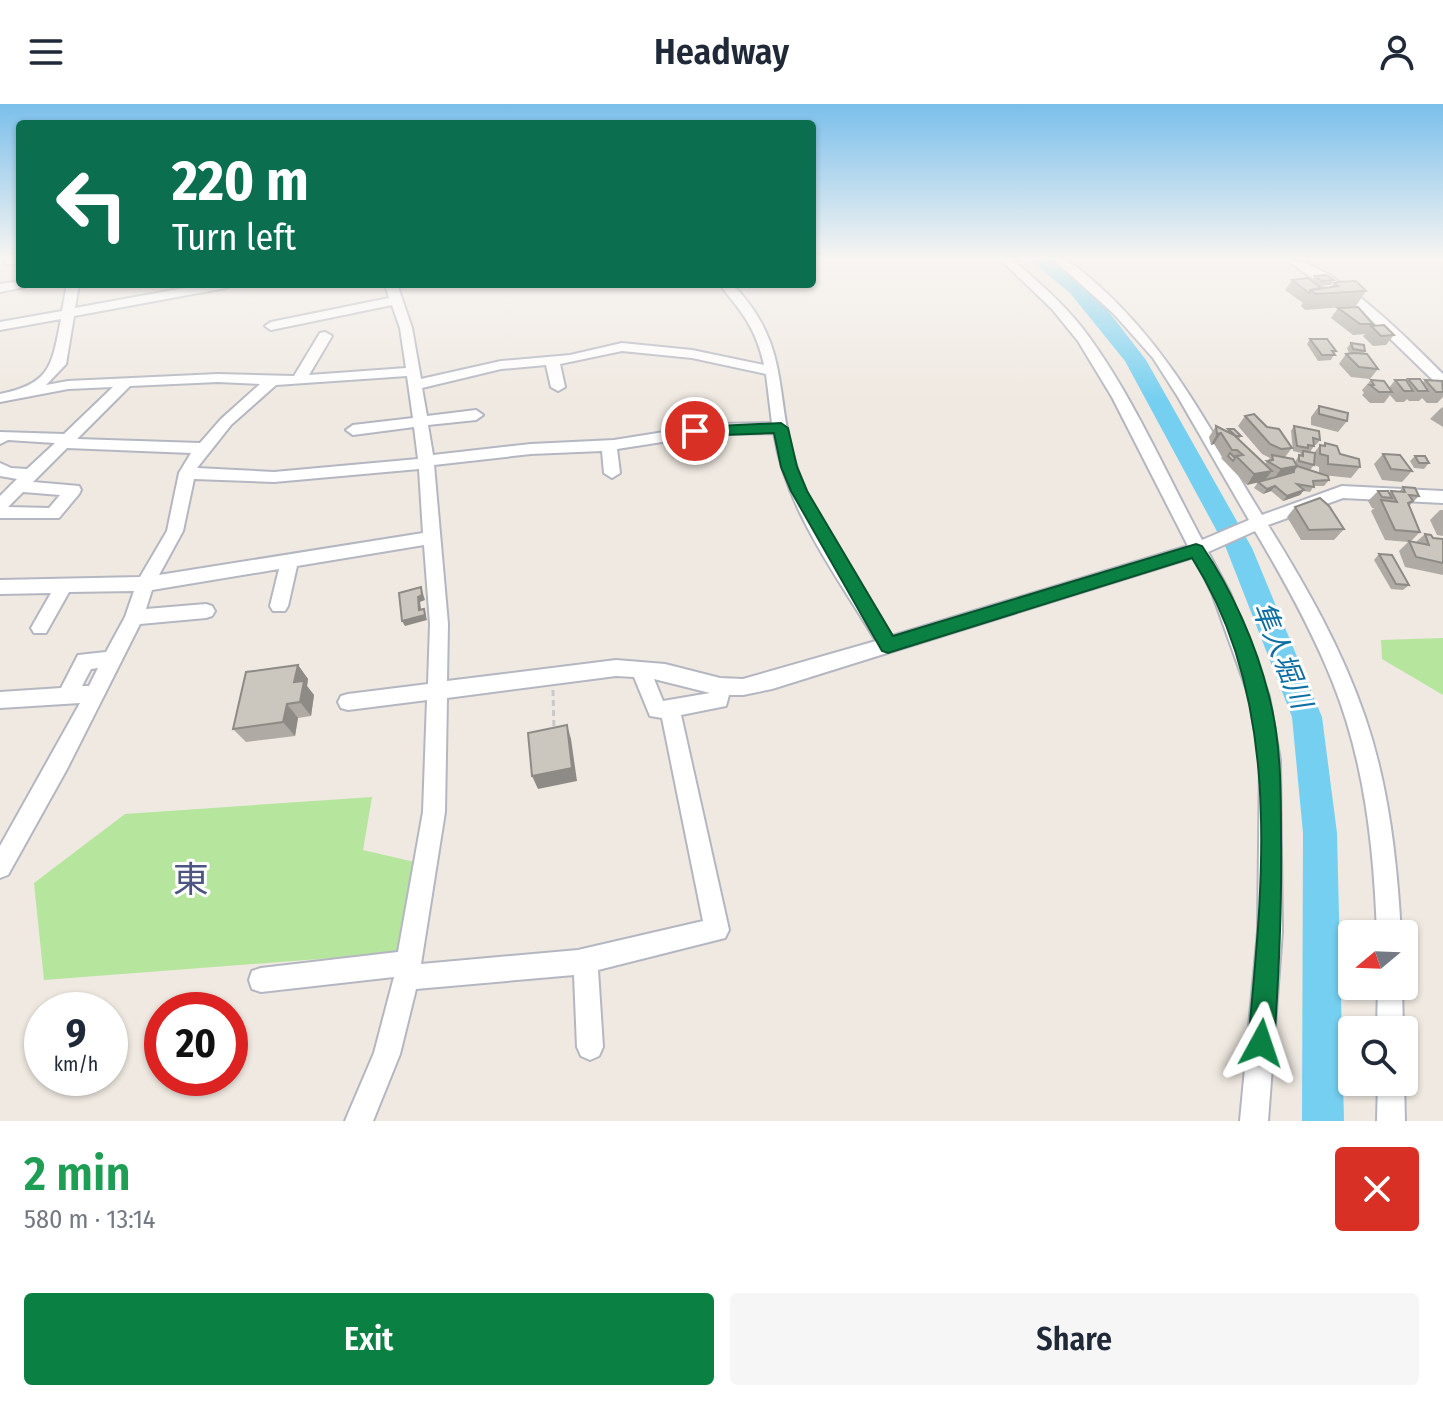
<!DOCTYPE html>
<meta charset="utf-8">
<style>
:root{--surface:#fff;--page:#f6f6f7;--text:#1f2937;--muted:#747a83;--accent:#0b8043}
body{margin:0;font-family:"Fira Sans Condensed","Noto Sans JP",sans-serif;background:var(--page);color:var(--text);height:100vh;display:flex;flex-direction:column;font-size:30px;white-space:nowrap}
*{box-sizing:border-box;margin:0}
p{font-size:26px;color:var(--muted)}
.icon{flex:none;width:44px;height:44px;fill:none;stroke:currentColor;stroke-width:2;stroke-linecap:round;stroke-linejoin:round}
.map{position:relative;height:1017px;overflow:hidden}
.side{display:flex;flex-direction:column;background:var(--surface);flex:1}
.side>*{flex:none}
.hud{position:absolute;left:16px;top:16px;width:800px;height:168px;border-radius:8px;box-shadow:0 2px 6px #0004;background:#0b6e4f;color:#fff;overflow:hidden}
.needle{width:52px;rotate:251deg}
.buttons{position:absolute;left:1338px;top:816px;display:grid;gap:16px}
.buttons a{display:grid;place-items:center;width:80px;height:80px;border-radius:8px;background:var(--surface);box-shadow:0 2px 6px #0004;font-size:40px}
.speed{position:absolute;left:24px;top:888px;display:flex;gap:16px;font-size:40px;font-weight:700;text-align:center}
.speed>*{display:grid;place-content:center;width:104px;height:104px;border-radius:50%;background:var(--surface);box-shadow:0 2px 6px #0004;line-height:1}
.speed small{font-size:20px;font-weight:400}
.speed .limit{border:12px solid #d22;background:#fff;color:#111}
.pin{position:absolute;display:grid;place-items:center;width:68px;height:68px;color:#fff;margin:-34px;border:4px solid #fff;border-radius:50%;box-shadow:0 2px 8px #0007}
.me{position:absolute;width:88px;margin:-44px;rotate:5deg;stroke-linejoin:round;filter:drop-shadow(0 0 6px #0008)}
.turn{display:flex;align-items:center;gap:28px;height:168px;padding:0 24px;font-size:36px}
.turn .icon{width:104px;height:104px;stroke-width:2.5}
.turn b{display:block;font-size:56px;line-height:68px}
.round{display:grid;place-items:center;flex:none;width:84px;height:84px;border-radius:8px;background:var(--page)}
.summary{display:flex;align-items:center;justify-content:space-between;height:136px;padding:0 24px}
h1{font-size:48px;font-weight:600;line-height:60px;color:#1e9e55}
.button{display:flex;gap:16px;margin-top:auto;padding:16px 24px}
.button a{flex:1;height:92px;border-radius:8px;background:var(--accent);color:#fff;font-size:32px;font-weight:600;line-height:92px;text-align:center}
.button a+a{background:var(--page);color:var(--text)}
header{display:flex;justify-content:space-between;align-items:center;height:104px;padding:0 24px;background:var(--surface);font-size:36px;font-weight:600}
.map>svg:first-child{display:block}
</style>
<header><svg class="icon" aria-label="menu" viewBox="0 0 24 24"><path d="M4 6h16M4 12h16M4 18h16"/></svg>Headway<svg class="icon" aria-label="person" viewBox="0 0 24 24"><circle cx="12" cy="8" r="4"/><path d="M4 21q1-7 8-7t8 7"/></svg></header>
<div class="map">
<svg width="1443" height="1017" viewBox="0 0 1443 1017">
<rect width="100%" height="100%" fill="#efe9e1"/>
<g fill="#b6e59e">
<polygon points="1443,534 1443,591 1382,555 1381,536"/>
<polygon points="372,693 363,746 419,759 398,849 44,876 34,779 125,710"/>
</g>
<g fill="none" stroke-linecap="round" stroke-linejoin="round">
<polygon fill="#75cff0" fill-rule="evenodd" points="1029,155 1049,155 1084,181 1109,208 1146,256 1252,444 1322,613 1337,729 1344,1017 1302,1017 1303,729 1292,613 1226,444 1125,257 1070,189"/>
<g stroke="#b4b7c1" stroke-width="4">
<g id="minor">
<polygon points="10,155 20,155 20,160 6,160 4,158"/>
<path d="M 1000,155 L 1012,155 C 1039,179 1068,203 1089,233 C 1134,295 1166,369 1202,436 L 1249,416 L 1178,293 L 1153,254 L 1114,210 L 1053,155 C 1072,155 1085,170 1099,182 C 1174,250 1210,327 1262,411 L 1342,382 L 1443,387 L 1443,399 L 1343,394 L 1268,421 C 1306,482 1342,545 1365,613 C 1389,683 1397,757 1401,830 L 1377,830 C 1374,745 1365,659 1333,579 C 1312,526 1284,476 1255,427 L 1208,448 L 1230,489 L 1269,592 L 1280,656 L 1282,827 L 1268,1017 L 1240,1017 L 1258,827 L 1260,656 L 1249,592 L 1212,489 L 1194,453 L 772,585 L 743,591 L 729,591 L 726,602 L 681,611 L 729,826 L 725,834 L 598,866 L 603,943 L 599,952 L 590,956 L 581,952 L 577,943 L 574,871 L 416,885 L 400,950 L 373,1017 L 345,1017 L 374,949 L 394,873 L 261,888 L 252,885 L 249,876 L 252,867 L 261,864 L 398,848 L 423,708 L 427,596 L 348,606 L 341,604 L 338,598 L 341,592 L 348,590 L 428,580 L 430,520 L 424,441 L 297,462 L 288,502 L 285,507 L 273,507 L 270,502 L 279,465 L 152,486 L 146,505 L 206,500 L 212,502 L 215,507 L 212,512 L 206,514 L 140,520 L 67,665 L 8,771 L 0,774 L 0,742 L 80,599 L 0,604 L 0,588 L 61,584 L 78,551 L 106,548 L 125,513 L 134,487 L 69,488 L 46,529 L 34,529 L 31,524 L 51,489 L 0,490 L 0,476 L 140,473 L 167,427 L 179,369 L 191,349 L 67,344 L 33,378 L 79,382 L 81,386 L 79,390 L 59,414 L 0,414 L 0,392 L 17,375 L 0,372 L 0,359 L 11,364 L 27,365 L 55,339 L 8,336 L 0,340 L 0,328 L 64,330 L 113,283 L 68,285 L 0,298 L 0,290 C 51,280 52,261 61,215 L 0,226 L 0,218 L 62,207 L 67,180 L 79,180 L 75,204 L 206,180 L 232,180 L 226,184 L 74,212 L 66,260 L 46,281 L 68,277 L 218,270 L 294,272 L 320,229 L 325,228 L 332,232 L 309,271 L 406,264 L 400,224 L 392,201 L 271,226 L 265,222 L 271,218 L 389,194 L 385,180 L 397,180 L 412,224 L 421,275 L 501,257 L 570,251 L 622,239 L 692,246 L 764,261 C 756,224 742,208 719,180 L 732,180 C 794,243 772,294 798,367 C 820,426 860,478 892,532 L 1188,442 L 1112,293 L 1078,237 L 1052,205 ZM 622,247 L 692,254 L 766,270 L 772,319 L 714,320 L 614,336 L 531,340 L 433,351 L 428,321 L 476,316 L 483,311 L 476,306 L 427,312 L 422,284 L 501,265 L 546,261 L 551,283 L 558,287 L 565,283 L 560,260 ZM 407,272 L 413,314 L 353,321 L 346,326 L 353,331 L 414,323 L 418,355 L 274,368 L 197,364 L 231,321 L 276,281 ZM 218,278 L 260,280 L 221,315 L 200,339 L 77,335 L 130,282 ZM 774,329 C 786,406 837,472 876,537 L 743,575 L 720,574 L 665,560 L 616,556 L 447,577 L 448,520 L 434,361 L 531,350 L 602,347 L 604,369 L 612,374 L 620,369 L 617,345 L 714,330 ZM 419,365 L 423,429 L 159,471 L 183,427 L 194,375 L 274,378 ZM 23,388 L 60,391 L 49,404 L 8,403 ZM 98,564 L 89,582 L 82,582 L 91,565 ZM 616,572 L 634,573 L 650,612 L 662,614 L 703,817 L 578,846 L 421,860 L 445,708 L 447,594 ZM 654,575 L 710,589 L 663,597 Z"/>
<path d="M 1285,155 C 1327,152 1413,240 1443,270 L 1443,282 L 1438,281 L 1368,213 Z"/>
<polygon points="20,177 20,180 27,180 25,183 0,188 0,180"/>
<polygon points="1378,882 1402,882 1403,926 1377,926"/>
<polygon points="1378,978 1404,978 1405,1017 1377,1017"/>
</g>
</g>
<polyline stroke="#c9c9c9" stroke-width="3" stroke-dasharray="6 4" stroke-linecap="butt" points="553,586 554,626"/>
<use href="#minor" fill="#fff" fill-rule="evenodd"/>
</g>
<g fill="#afaba4" fill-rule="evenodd">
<polygon points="1315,172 1334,176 1331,181 1318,182 1321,184 1331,183 1334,179 1366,187 1356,202 1305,206 1301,202 1303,199 1285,186 1292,176 1311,177"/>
<polygon points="1338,204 1373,220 1372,221 1394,231 1386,241 1373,242 1363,232 1365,230 1353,231 1331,214"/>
<polygon points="1310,235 1336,247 1331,256 1318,257 1307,240"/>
<polygon points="1351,239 1365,247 1363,250 1378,265 1370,275 1351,273 1339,260 1346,250 1349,249 1347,244"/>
<polygon points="1408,275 1422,279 1425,276 1443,279 1443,293 1437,299 1427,299 1422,294 1419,297 1409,297 1407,295 1404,298 1396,298 1390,291 1384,299 1370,299 1362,291 1364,289 1362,286 1371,276 1389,284 1395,276 1407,277"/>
<polygon points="1319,302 1347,317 1338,328 1311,321 1311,313"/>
<polygon points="1443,303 1443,323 1430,315 1440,305"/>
<path d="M 1245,312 L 1267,323 L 1292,344 L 1285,353 L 1295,358 L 1299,351 L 1301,349 L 1293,347 L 1291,327 L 1294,322 L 1320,336 L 1316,341 L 1314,340 L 1314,342 L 1310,348 L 1306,347 L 1314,349 L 1320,341 L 1323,342 L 1325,339 L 1360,363 L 1351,374 L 1322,371 L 1329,376 L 1324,382 L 1314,382 L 1310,388 L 1303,387 L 1300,391 L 1283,397 L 1271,387 L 1263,390 L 1254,384 L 1258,378 L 1247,381 L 1221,354 L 1222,353 L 1214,340 L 1211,341 L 1209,333 L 1216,322 L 1227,327 L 1228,325 L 1241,332 L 1239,335 L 1265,360 L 1270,354 L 1262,350 L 1238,322 ZM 1314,361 L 1319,363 L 1319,370 L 1310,366 Z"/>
<polygon points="1383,350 1412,367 1402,378 1382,376 1374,360"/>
<polygon points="1415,352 1429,359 1424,365 1414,364 1410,357"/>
<polygon points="1403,383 1419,392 1409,402 1420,428 1411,437 1416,438 1425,430 1433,434 1443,435 1443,471 1405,463 1399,447 1408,438 1385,436 1371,407 1374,404 1372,404 1368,397 1378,387 1389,389 1391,387 1399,388"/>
<polygon points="1295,403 1344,425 1334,436 1301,436 1287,413"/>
<polygon points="1440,406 1443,406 1443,432 1437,431 1430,416"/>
<polygon points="1379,450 1409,481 1403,486 1391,485 1374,456"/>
<polygon points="298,561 308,575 307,582 314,591 311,612 298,614 295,632 246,638 233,625"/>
</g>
<g fill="#8e8b86">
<polygon points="1221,329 1214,340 1211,341 1217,330"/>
<polygon points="1297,362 1289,372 1273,376 1281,365"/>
<polygon points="1272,367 1264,377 1247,381 1254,370"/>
<polygon points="1275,382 1271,387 1263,390 1267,385"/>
<polygon points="1304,386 1300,391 1283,397 1287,392"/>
<polygon points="421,483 425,496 420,498 422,511 419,506 418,493"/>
<polygon points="424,505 427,516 405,522 402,517"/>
<polygon points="298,561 308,575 307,582 314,591 311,612 300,598 294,578"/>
<polygon points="287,600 298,614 295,632 283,618"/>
<polygon points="567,621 571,635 577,677 538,685 532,672"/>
</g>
<g fill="#cbc7bf" stroke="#8e8b86" stroke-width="2">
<polygon points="1326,171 1334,176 1321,177 1315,172"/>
<polygon points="1308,174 1321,184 1311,186 1309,189 1292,176"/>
<polygon points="1356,177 1366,187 1315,190 1311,186 1338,182 1334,179 1337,178"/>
<polygon points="1358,203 1373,220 1360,220 1338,204"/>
<polygon points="1384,221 1394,231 1381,232 1371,222"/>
<polygon points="1310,235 1327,235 1336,247 1332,247 1335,251 1322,251"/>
<polygon points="1351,239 1364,241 1365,247 1353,245"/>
<polygon points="1354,249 1367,250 1378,265 1359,263 1346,250"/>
<polygon points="1408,275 1420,275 1428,287 1418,287"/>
<polygon points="1371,276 1384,277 1392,288 1379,288 1370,281 1374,281"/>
<polygon points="1395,276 1406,276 1413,287 1404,287"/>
<polygon points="1425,276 1442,277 1443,288 1436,288"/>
<polygon points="1319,302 1348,309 1347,317 1319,310"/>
<polygon points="1254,310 1267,323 1279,325 1292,344 1281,345 1270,340 1245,312"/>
<polygon points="1216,322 1234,331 1272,367 1254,370 1236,352 1243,351 1237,346 1232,346 1221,329 1217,330"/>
<polygon points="1294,322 1319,327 1320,336 1313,334 1314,342 1308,341 1308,344 1297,342"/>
<polygon points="1228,325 1234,325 1241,332 1236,332"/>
<polygon points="1325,339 1337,342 1340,350 1359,355 1360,363 1328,360 1328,352 1320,350 1320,341 1325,342"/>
<polygon points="1303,347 1315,349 1314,361 1299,357 1299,351 1303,352"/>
<polygon points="1230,349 1235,354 1233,357 1228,352"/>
<polygon points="1383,350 1400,351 1412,367 1391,365"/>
<polygon points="1272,351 1293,355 1297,362 1281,365 1267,357 1273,356"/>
<polygon points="1415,352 1425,352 1429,359 1419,359"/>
<polygon points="1297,362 1328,372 1329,376 1313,377 1314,383 1297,380 1304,386 1287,392 1275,382 1267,385 1258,378 1294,368 1294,366"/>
<polygon points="1403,383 1415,384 1419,392 1409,391 1413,397 1408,399 1420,428 1395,426 1381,396 1397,398 1391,387 1405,388"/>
<polygon points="1378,387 1388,387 1392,394 1382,393"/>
<polygon points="1320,394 1329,402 1344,425 1309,426 1295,403"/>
<polygon points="1425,430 1431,431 1433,434 1443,435 1443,459 1416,453 1409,437 1429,441"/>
<polygon points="1379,450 1392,451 1409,481 1396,480"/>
<polygon points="421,483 422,491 418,493 419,506 424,505 425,511 402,517 399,489"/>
<polygon points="298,561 294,578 304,577 300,598 287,600 283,618 233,625 246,568"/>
<polygon points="567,621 572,664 532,672 528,629"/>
</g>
<linearGradient id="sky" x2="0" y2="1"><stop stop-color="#7abfeb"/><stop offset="0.52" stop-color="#f8f5f2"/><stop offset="1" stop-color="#f8f5f2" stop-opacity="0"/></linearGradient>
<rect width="1443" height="297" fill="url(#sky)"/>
<path fill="#0b8043" stroke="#07532c" stroke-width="2" d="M 781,319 L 788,324 L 797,363 L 807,387 L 893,532 L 1196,440 L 1202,442 C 1232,486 1256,540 1269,592 C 1281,638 1281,685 1281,732 C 1282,801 1279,870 1274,939 L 1270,948 L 1261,952 L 1252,948 L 1248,939 C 1263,778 1284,598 1192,454 L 888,549 L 882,547 L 791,387 L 781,363 L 774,329 L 695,332 L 687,327 L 695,323 Z"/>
<g text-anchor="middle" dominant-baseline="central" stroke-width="6" stroke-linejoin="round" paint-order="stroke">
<g font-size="28" font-style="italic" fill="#0d6fa3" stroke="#fff">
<text transform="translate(1282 551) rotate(68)">隼人堀川</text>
</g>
<g font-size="36" fill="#4d5680" stroke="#fff">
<text x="191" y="776">東</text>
</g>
</g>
</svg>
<div class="buttons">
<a><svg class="needle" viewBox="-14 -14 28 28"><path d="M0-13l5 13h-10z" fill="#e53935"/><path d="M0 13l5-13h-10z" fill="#747a83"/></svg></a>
<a><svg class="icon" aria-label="search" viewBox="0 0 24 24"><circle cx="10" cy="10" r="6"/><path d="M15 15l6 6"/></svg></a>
</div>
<div class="speed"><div>9<small>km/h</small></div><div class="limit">20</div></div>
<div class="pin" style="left:695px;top:327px;background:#d93025"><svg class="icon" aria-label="arrive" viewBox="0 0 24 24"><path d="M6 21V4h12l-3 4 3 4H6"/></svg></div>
<svg class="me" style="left:1261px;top:939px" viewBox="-20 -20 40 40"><path d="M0-17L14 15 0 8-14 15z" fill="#0b8043" stroke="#fff" stroke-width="4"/></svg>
<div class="hud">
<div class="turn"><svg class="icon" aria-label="left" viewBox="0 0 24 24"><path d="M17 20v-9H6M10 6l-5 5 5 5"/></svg><div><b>220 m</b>Turn left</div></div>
</div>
</div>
<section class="side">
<div class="summary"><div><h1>2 min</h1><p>580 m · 13:14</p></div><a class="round" style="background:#d93025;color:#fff"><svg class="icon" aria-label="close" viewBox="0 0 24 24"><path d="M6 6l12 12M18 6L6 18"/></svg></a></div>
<div class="button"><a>Exit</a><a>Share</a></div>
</section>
